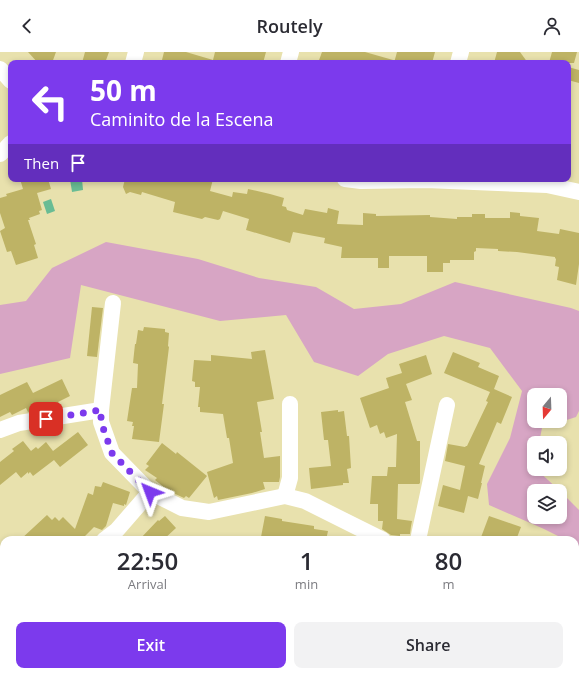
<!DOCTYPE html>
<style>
:root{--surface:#fff;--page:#f2f2f3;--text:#2b2b33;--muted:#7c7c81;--accent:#7c3aed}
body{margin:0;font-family:"Open Sans",sans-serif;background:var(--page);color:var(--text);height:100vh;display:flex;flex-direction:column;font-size:15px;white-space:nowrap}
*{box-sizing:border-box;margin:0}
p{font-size:13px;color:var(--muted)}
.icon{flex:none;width:22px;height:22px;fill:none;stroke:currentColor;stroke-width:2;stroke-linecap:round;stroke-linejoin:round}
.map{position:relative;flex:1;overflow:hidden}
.details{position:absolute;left:0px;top:484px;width:579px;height:140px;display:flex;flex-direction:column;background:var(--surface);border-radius:12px 12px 0 0;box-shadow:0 2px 6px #0003}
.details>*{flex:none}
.banner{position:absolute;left:8px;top:8px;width:563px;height:122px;border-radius:8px;box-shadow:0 2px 6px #0003;background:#7c3aed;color:#fff;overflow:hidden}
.needle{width:26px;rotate:199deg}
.controls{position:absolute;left:527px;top:336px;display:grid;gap:8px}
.controls a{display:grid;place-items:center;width:40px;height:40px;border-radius:8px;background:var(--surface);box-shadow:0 2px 6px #0003;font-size:20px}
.pin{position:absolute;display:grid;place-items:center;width:34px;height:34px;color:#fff;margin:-17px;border-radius:8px;box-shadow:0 2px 6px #0006}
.me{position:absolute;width:44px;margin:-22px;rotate:316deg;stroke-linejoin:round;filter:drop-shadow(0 0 3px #0008)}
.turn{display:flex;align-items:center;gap:14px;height:84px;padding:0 16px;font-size:18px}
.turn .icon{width:52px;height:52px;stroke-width:2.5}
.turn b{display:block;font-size:28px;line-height:34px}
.then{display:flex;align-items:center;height:38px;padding:0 16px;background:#0003;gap:8px;font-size:15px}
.eta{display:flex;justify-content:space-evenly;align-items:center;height:68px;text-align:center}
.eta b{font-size:24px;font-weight:600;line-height:28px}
.primary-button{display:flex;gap:8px;margin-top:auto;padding:8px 16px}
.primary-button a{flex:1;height:46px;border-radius:8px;background:var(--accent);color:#fff;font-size:16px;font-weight:600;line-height:46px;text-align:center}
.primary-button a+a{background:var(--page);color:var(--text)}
header{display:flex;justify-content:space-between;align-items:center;height:52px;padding:0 16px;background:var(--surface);font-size:18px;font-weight:600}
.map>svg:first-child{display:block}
</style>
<header><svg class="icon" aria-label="back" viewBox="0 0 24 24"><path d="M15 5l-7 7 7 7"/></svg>Routely<svg class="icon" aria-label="person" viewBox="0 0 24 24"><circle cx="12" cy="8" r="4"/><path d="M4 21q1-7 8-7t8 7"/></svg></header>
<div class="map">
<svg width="579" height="624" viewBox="0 0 579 624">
<rect width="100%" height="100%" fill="#e8e1ad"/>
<g fill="#d7a5c4" fill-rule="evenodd">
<path d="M 106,190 L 198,207 L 259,226 L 316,235 L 354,257 L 401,252 L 455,230 L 571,256 L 579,259 L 579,359 L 576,365 L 542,376 L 539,391 L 534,391 L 533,414 L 534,417 L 536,417 L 560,439 L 534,439 L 534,465 L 560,465 L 560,439 L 579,458 L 579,495 L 575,493 L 575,488 L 566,488 L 544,477 L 489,453 L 487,432 L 510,386 L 522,339 L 490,296 L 444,284 L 388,302 L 358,324 L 314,310 L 286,263 L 220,269 L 81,233 L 70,306 L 0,322 L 0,253 L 26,249 L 52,216 ZM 534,343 L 560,343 L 560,369 L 534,369 Z"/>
<polygon points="48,620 131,620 126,624 41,624"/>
<polygon points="364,620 436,620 394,624 379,624"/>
<polygon points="453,620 549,620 564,624 465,624"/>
</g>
<g fill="#69bc94">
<polygon points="70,127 82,127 83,138 72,140"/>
<polygon points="51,147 55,159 47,162 43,150"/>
</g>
<g fill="#beb365">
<polygon points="28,0 56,0 52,11 38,11"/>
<polygon points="85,0 109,0 105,11 82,11"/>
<polygon points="164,0 186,0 213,8 215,0 266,0 263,11 170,11 162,8"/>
<polygon points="322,0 365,0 393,8 392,11 318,11"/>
<polygon points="397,0 435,0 432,11 394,11"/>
<polygon points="497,0 520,0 528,11 494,11"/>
<polygon points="552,0 577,0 574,11 549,11"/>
<polygon points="568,15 579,18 579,31 568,28"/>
<polygon points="20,127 48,127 51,137 37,141 42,158 39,159 40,162 29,166 30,168 28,168 36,192 34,193 38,206 16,213 11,199 7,200 0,179 5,176 0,161 0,146 7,144 6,142 23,137"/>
<polygon points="125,127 213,127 210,139 232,145 233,140 247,142 248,137 270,142 284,146 282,154 286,155 287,158 303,163 305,157 327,161 328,156 339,159 337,172 363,173 363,161 376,162 376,164 430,163 430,165 457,167 457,165 472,165 472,162 485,162 485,166 510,166 510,160 520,161 520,164 539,166 537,179 559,182 560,177 579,181 579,212 576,233 557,228 559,215 555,214 556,207 555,206 555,205 517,200 498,199 498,197 476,196 476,199 474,200 474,208 450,208 450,211 443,211 443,220 427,220 427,204 389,204 389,216 378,216 378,206 341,206 342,195 324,191 325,186 293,180 290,191 246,178 249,167 223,159 220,167 218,168 205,165 202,167 173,160 175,150 142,140 141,143 130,140 126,142 123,135"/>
<polygon points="92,255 103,256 97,305 87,304"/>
<polygon points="144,275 165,277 165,280 169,281 168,294 169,295 162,352 164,352 159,390 132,387 134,374 132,374 133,370 127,369 132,336 137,336 138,312 133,311 135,292 136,292 138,278 143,279"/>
<polygon points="265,298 274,347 257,350 262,380 260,380 264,406 280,404 280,425 279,430 263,430 265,437 252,441 218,448 217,444 214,446 207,420 233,411 229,386 227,386 223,362 200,360 200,355 198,355 200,335 195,335 195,330 192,329 194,308 211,309 211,303 252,307 251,300"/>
<polygon points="453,300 480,311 478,315 499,324 494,337 512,345 501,372 497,370 479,412 485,414 481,431 482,431 478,447 468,444 464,461 438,454 443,433 460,438 465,414 445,409 448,392 465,395 466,394 467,394 488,350 486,349 490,340 444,321"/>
<polygon points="426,303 432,322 406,332 412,348 405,350 417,389 420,389 420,431 419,432 398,432 397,467 412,469 411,474 410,482 400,482 400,484 391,483 382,477 383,469 378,469 378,452 370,452 372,424 387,424 388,415 396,415 397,382 386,386 384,380 380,382 377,373 370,376 360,346 389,336 386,326 402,321 399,312"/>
<polygon points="62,327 70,344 58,350 59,352 51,356 38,358 37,356 28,360 26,356 12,363 10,360 0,365 0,343 27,330 33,341"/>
<polygon points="338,358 338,360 344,359 347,384 349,384 351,416 347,417 349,431 343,431 343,433 311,437 309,416 331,414 328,388 324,388 321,360"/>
<polygon points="78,380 88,393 60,415 54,408 33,424 30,420 28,422 28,420 21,426 16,420 0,433 0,410 14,399 12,397 23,389 31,399 36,395 38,397 46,390 53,399"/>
<polygon points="162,391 176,402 177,400 207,424 189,446 186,444 184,446 169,439 155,428 157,426 145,418 149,414 146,412"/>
<polygon points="103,430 130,440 126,453 124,452 124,454 113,451 106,474 102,478 94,475 83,486 85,488 20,488 47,463 52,468 55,465 59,469 63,465 75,477 88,441 93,443 95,434 101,435"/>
<polygon points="165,464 176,476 163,488 139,488 158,468 159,469"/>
<polygon points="265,464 282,467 282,469 314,474 314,477 328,479 326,488 280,488 261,485"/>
<polygon points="489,464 521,475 516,488 480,488"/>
</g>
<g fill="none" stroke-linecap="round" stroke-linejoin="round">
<g stroke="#fff" stroke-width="16">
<polyline points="133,11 136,0"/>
<polyline points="288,11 291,0"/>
<polyline points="458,11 461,0"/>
<polyline points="0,17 11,29"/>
<polyline points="0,102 11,91"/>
<polyline points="345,127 361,129 426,128 547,133 579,140"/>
<polyline points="101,358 113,251"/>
<polyline points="0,378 19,371 101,358 101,370 112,401 150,440 182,456 209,460 285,444 305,449 383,488"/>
<polyline points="285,444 290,426 290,352"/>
<polyline points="104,488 117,478 150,440"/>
<polyline points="418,488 447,353"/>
<polyline points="575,555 579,558"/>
<polyline points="0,566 4,564"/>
</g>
</g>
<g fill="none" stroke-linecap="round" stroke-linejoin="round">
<polyline stroke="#7c3aed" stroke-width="7" stroke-dasharray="0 12.6" points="46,367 101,358 101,370 112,401 150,440"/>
</g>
</svg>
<div class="controls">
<a><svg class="needle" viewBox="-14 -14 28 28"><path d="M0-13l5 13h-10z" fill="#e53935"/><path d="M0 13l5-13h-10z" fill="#7c7c81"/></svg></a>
<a><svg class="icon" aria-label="sound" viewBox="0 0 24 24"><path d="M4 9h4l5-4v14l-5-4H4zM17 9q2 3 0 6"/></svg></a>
<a><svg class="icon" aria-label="layers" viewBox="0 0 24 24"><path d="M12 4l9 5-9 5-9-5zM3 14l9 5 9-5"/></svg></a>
</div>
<div class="pin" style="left:46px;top:367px;background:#d93025"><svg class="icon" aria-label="arrive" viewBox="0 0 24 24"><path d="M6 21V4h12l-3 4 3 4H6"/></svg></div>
<svg class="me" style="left:150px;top:440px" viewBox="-20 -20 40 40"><path d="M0-17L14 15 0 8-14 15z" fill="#7c3aed" stroke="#fff" stroke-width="4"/></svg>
<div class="banner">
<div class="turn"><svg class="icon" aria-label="left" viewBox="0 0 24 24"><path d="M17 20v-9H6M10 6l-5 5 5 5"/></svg><div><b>50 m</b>Caminito de la Escena</div></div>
<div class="then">Then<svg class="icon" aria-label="arrive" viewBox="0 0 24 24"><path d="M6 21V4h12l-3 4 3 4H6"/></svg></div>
</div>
<section class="details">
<div class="eta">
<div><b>22:50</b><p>Arrival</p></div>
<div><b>1</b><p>min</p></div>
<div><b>80</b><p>m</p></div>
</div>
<div class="primary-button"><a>Exit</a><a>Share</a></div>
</section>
</div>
